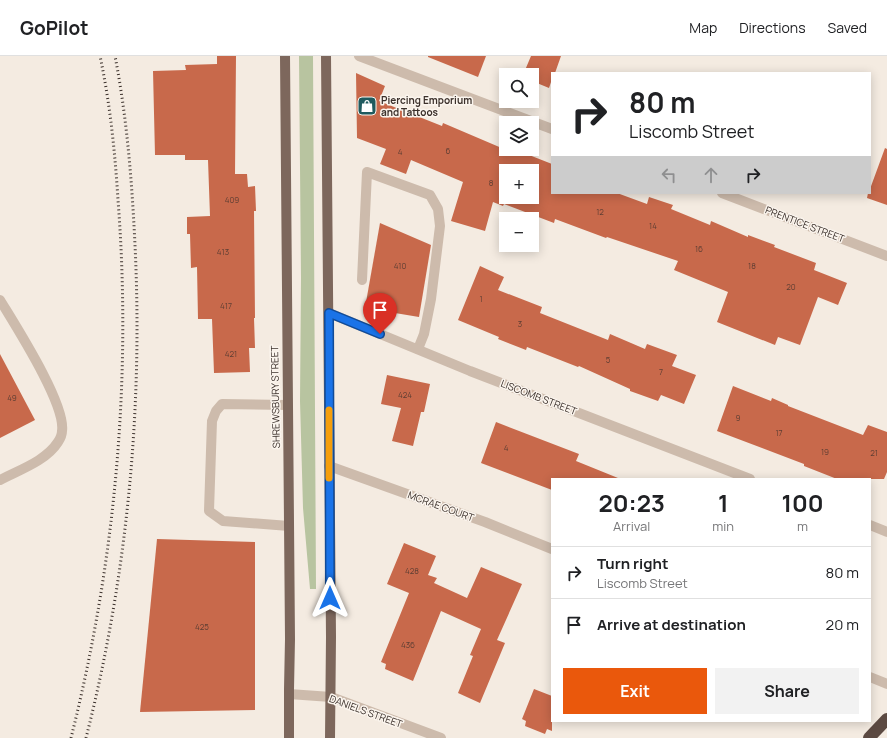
<!DOCTYPE html>
<meta charset="utf-8">
<style>
:root{--surface:#fff;--page:#f2f2f2;--text:#202124;--muted:#757577;--line:#e0e0e0;--accent:#ea580c}
body{margin:0;font-family:Manrope,sans-serif;background:var(--page);color:var(--text);height:100vh;display:flex;flex-direction:column;font-size:15px;white-space:nowrap}
*{box-sizing:border-box;margin:0}
p{font-size:13px;color:var(--muted)}
.icon{flex:none;width:22px;height:22px;fill:none;stroke:currentColor;stroke-width:2;stroke-linecap:round;stroke-linejoin:round}
.map{position:relative;flex:1;overflow:hidden}
.side{position:absolute;left:551px;top:422px;width:320px;height:244px;display:flex;flex-direction:column;background:var(--surface);border-radius:0px;box-shadow:0 2px 10px #0003}
.side>*{flex:none}
.guide{position:absolute;left:551px;top:16px;width:320px;height:122px;border-radius:0px;box-shadow:0 2px 10px #0003;background:#fff;color:var(--text);overflow:hidden}
.controls{position:absolute;left:499px;top:12px;display:grid;gap:8px}
.controls a{display:grid;place-items:center;width:40px;height:40px;border-radius:0px;background:var(--surface);box-shadow:0 2px 10px #0003;font-size:20px}
.pin{position:absolute;display:grid;place-items:center;width:34px;height:34px;color:#fff;margin:-41px -17px;border-radius:50% 50% 50% 0;rotate:-45deg;box-shadow:0 0 4px #0007}
.pin .icon{rotate:45deg}
.me{position:absolute;width:44px;margin:-22px;rotate:0deg;stroke-linejoin:round;filter:drop-shadow(0 0 3px #0008)}
.turn{display:flex;align-items:center;gap:14px;height:84px;padding:0 12px;font-size:18px}
.turn .icon{width:52px;height:52px;stroke-width:2.5}
.turn b{display:block;font-size:28px;line-height:34px}
.lanes{display:flex;align-items:center;height:38px;padding:0 12px;background:#0003;justify-content:center;gap:20px;direction:ltr}
.lanes .off{opacity:.35}
.eta{display:flex;justify-content:space-evenly;align-items:center;height:68px;text-align:center}
.eta b{font-size:24px;font-weight:700;line-height:28px}
.action{display:flex;gap:8px;margin-top:auto;padding:8px 12px}
.action a{flex:1;height:46px;border-radius:0px;background:var(--accent);color:#fff;font-size:16px;font-weight:700;line-height:46px;text-align:center}
.action a+a{background:var(--page);color:var(--text)}
ul{padding:0;list-style:none}
li{display:flex;align-items:center;gap:12px;height:52px;padding:0 12px;border-top:1px solid var(--line)}
li div{flex:1}
li b{display:block;font-size:15px}
li em{font-style:normal}
header{display:flex;align-items:center;gap:24px;box-sizing:border-box;height:56px;padding:0 20px;background:var(--surface);border-bottom:1px solid var(--line)}
header strong{font-size:19px}
nav{display:flex;gap:22px;margin-inline-start:auto;font-size:14px}
.map>svg:first-child{display:block}
</style>
<header>
<strong>GoPilot</strong>
<nav><a>Map</a><a>Directions</a><a>Saved</a></nav>
</header>
<div class="map">
<svg width="887" height="682" viewBox="0 0 887 682">
<rect width="100%" height="100%" fill="#f4ebe1"/>
<polygon fill="#b8c4a0" points="299,0 313,0 316,533 310,533 303,452 300,345 301,222"/>
<g fill="#c8694b" fill-rule="evenodd">
<polygon points="217,0 236,0 235,118 247,118 248,131 255,130 256,155 254,155 255,262 254,262 255,292 249,292 250,316 214,317 212,263 198,263 197,211 191,212 190,178 187,178 187,161 210,160 208,104 185,104 185,99 155,99 153,15 186,14 185,9 217,8"/>
<polygon points="428,0 486,0 478,21 428,1"/>
<polygon points="531,0 561,0 555,17 552,17 552,23 549,32 532,25 532,19 523,19"/>
<path d="M 356,17 L 385,30 L 379,45 L 442,70 L 443,67 L 504,93 L 526,93 L 524,97 L 552,108 L 552,137 L 617,137 L 647,148 L 649,141 L 673,149 L 671,153 L 710,169 L 711,165 L 748,181 L 748,179 L 775,189 L 774,191 L 816,207 L 814,214 L 847,227 L 838,249 L 818,241 L 800,289 L 778,281 L 775,289 L 717,266 L 728,236 L 674,214 L 678,205 L 607,181 L 606,182 L 555,163 L 554,167 L 504,148 L 503,150 L 493,146 L 485,175 L 451,165 L 463,126 L 411,104 L 406,118 L 380,108 L 386,93 L 357,82 ZM 506,115 L 532,115 L 532,141 L 506,141 Z"/>
<polygon points="885,92 887,93 887,149 867,142 868,137 870,137 870,133"/>
<polygon points="380,167 431,189 419,261 365,252"/>
<polygon points="480,210 504,221 498,234 542,251 540,257 608,284 610,278 645,293 647,288 677,299 672,310 696,319 684,348 661,339 658,345 630,335 630,333 579,310 578,311 527,291 526,294 498,283 499,281 458,264"/>
<polygon points="0,298 35,364 0,382"/>
<polygon points="387,319 430,328 424,356 421,356 413,390 392,385 401,352 381,348"/>
<polygon points="733,330 771,345 772,342 788,349 788,350 863,379 868,369 887,376 887,416 884,423 837,423 804,410 804,408 717,375"/>
<polygon points="496,366 579,398 576,405 618,422 618,423 552,423 552,434 481,407"/>
<polygon points="157,483 255,486 255,654 140,656"/>
<polygon points="404,487 436,500 428,519 437,522 434,527 467,542 481,511 522,528 497,584 505,587 480,647 458,637 473,600 470,599 481,573 441,555 413,625 385,613 386,608 381,606 409,537 387,528"/>
<polygon points="534,633 552,640 552,675 547,673 545,678 525,670 526,665 522,663"/>
</g>
<g fill="none" stroke-linecap="round" stroke-linejoin="round">
<g stroke="#cdbbac" stroke-width="10">
<polyline points="359,0 552,73"/>
<polyline points="722,137 887,200"/>
<polyline points="362,224 367,116 430,139 438,153 440,170 431,243 424,278 418,293"/>
<path d="M 0,244 C 15,269 66,348 62,375 C 62,378 60,383 58,386 C 46,405 19,414 0,424"/>
<polyline points="329,257 470,315 750,423"/>
<polyline points="287,349 222,348 216,355 212,365 209,455 223,465 289,470"/>
<polyline points="329,410 485,466 552,493"/>
<polyline points="870,469 887,476"/>
<polyline points="870,621 887,628"/>
<polyline points="289,638 331,641 441,682"/>
</g>
<g stroke="#7d675c" stroke-width="10">
<polyline points="285,0 290,583 289,633 289,682"/>
<polyline points="326,0 331,581 330,682"/>
</g>
<polyline stroke="#5c4a42" stroke-width="12" points="869,682 887,663"/>
<g stroke="#3b302b" stroke-width="3" stroke-dasharray="1 3" stroke-linecap="butt">
<path d="M 71,682 C 115,507 132,324 118,144 C 115,96 110,47 100,0"/>
<path d="M 86,682 C 127,521 143,354 135,189 C 132,126 127,62 115,0"/>
</g>
</g>
<g fill="none" stroke-linecap="round" stroke-linejoin="round">
<g stroke="#114b97" stroke-width="10">
<polyline id="route" points="330,542 329,257 380,278"/>
</g>
<use href="#route" stroke="#1a73e8" stroke-width="7"/>
<polyline stroke="#f59e0b" stroke-width="7" points="329,354 329,422"/>
</g>
<defs>
<g id="shop-square" transform="scale(1)"><rect x="-9" y="-9" width="18" height="18" rx="4" fill="#1f5a5e" stroke="#fbf5ee"/><path d="M-5-2.5h2.3a2.7 3.5 0 0 1 5.4 0H5L5.5 6h-11ZM-1.5-2.5h3a1.5 2.3 0 0 0-3 0Z" fill="#fff"/></g>
</defs>
<g fill-rule="evenodd">
<use href="#shop-square" x="367" y="50"/>
</g>
<g text-anchor="middle" dominant-baseline="central" stroke-width="3" stroke-linejoin="round" paint-order="stroke">
<g font-size="8" fill="#5e3e33">
<text x="448" y="94">6</text>
<text x="400" y="95">4</text>
<text x="491" y="126">8</text>
<text x="232" y="143">409</text>
<text x="600" y="155">12</text>
<text x="653" y="169">14</text>
<text x="699" y="192">16</text>
<text x="223" y="195">413</text>
<text x="400" y="209">410</text>
<text x="752" y="209">18</text>
<text x="791" y="230">20</text>
<text x="481" y="242">1</text>
<text x="226" y="249">417</text>
<text x="520" y="267">3</text>
<text x="231" y="297">421</text>
<text x="608" y="303">5</text>
<text x="661" y="315">7</text>
<text x="405" y="338">424</text>
<text x="12" y="341">49</text>
<text x="738" y="361">9</text>
<text x="779" y="376">17</text>
<text x="506" y="391">4</text>
<text x="825" y="395">19</text>
<text x="874" y="396">21</text>
<text x="412" y="514">428</text>
<text x="202" y="570">425</text>
<text x="408" y="588">436</text>
</g>
<g font-size="10" font-weight="bold" fill="#3b302b" stroke="#fbf5ee" text-anchor="start">
<text x="381" y="44">Piercing Emporium<tspan x="381" dy="12">and Tattoos</tspan></text>
</g>
<g font-size="10" fill="#3b302b" stroke="#fbf5ee">
<text transform="translate(805 168) rotate(21)">PRENTICE STREET</text>
<text transform="translate(275 341) rotate(-91)">SHREWSBURY STREET</text>
<text transform="translate(539 341) rotate(21)">LISCOMB STREET</text>
<text transform="translate(441 450) rotate(20)">MCRAE COURT</text>
<text transform="translate(366 655) rotate(20)">DANIELS STREET</text>
</g>
</g>
</svg>
<div class="controls">
<a><svg class="icon" aria-label="search" viewBox="0 0 24 24"><circle cx="10" cy="10" r="6"/><path d="M15 15l6 6"/></svg></a>
<a><svg class="icon" aria-label="layers" viewBox="0 0 24 24"><path d="M12 4l9 5-9 5-9-5zM3 14l9 5 9-5"/></svg></a>
<a>+</a>
<a>−</a>
</div>
<div class="pin" style="left:380px;top:278px;background:#d93025"><svg class="icon" aria-label="arrive" viewBox="0 0 24 24"><path d="M6 21V4h12l-3 4 3 4H6"/></svg></div>
<svg class="me" style="left:330px;top:542px" viewBox="-20 -20 40 40"><path d="M0-17L14 15 0 8-14 15z" fill="#1a73e8" stroke="#fff" stroke-width="4"/></svg>
<div class="guide">
<div class="turn"><svg class="icon" aria-label="right" viewBox="0 0 24 24"><path d="M7 20v-9h11M14 6l5 5-5 5"/></svg><div><b>80 m</b>Liscomb Street</div></div>
<div class="lanes"><svg class="icon off" aria-label="left" viewBox="0 0 24 24"><path d="M17 20v-9H6M10 6l-5 5 5 5"/></svg><svg class="icon off" aria-label="ahead" viewBox="0 0 24 24"><path d="M12 20V5M6 11l6-6 6 6"/></svg><svg class="icon" aria-label="right" viewBox="0 0 24 24"><path d="M7 20v-9h11M14 6l5 5-5 5"/></svg></div>
</div>
<section class="side">
<div class="eta">
<div><b>20:23</b><p>Arrival</p></div>
<div><b>1</b><p>min</p></div>
<div><b>100</b><p>m</p></div>
</div>
<ul>
<li><svg class="icon" aria-label="right" viewBox="0 0 24 24"><path d="M7 20v-9h11M14 6l5 5-5 5"/></svg><div><b>Turn right</b><p>Liscomb Street</p></div><em>80 m</em></li>
<li><svg class="icon" aria-label="arrive" viewBox="0 0 24 24"><path d="M6 21V4h12l-3 4 3 4H6"/></svg><div><b>Arrive at destination</b></div><em>20 m</em></li>
</ul>
<div class="action"><a>Exit</a><a>Share</a></div>
</section>
</div>
